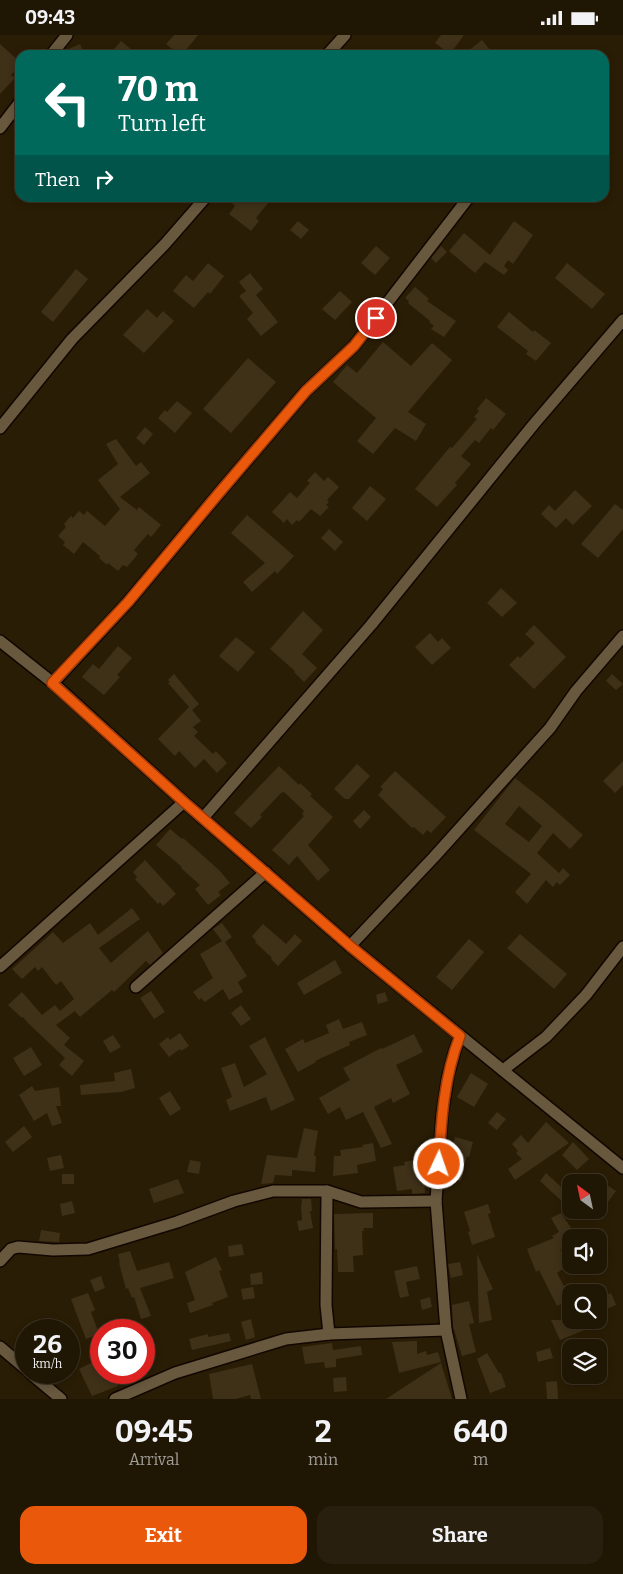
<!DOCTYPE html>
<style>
:root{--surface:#201604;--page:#281f0e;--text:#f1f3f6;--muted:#a29f9a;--line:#3d3526;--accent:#ea580c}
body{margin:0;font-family:Bitter,serif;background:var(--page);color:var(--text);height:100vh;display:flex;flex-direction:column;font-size:19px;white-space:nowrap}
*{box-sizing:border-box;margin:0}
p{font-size:16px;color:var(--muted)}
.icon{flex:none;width:28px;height:28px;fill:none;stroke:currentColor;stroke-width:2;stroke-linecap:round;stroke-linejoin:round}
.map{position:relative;height:1364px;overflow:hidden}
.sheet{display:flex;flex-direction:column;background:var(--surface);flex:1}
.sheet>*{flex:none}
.top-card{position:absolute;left:15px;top:15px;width:594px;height:152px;border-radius:15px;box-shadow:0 2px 8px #0003,0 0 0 1px var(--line);background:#00695c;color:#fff;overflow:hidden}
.needle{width:32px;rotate:327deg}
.tools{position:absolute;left:562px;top:1139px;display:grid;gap:10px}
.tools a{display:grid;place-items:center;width:45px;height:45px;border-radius:10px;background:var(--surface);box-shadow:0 2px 8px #0003,0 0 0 1px var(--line);font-size:25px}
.speed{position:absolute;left:15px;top:1284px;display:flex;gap:10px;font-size:25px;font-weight:700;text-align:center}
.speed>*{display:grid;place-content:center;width:65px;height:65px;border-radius:50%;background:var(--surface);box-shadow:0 2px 8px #0003,0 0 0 1px var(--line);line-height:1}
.speed small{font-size:12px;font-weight:400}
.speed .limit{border:8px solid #d22;background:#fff;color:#111}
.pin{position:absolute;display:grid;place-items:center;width:42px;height:42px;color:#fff;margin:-21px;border:2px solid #fff;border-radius:50%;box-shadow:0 1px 5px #0007}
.me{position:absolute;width:55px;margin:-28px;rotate:3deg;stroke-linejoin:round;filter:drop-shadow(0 0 4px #0008)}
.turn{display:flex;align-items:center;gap:18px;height:105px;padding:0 20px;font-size:22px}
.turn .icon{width:65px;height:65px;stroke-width:2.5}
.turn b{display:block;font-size:35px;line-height:42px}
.then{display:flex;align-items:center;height:48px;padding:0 20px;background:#0003;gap:10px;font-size:19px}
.eta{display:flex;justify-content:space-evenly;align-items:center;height:85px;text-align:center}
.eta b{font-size:30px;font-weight:700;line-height:35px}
.action{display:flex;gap:10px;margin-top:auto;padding:10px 20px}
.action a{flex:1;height:58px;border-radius:15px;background:var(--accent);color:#fff;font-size:20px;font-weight:700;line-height:58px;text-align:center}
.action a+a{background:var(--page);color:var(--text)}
.status{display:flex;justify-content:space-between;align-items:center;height:35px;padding:0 25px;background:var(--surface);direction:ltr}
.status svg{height:14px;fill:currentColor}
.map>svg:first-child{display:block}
</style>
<div class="status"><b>09:43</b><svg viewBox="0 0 49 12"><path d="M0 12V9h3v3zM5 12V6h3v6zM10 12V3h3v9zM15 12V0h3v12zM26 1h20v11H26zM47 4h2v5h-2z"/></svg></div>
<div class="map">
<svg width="623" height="1364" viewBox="0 0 623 1364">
<rect width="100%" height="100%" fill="#2a1d05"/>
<g fill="#3f3118" fill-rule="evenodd">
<polygon points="174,0 198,0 182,20 180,20 166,9"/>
<polygon points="441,0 464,0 450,19 435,8"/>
<polygon points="482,5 490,15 484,20 463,20"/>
<polygon points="121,6 138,20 109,20"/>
<polygon points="0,9 20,27 20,30 11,40 15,43 0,59"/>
<polygon points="80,9 85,20 61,20 64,16"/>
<polygon points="236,162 273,162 256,183 259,186 251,196 229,179 235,171 232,168"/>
<polygon points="298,186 309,195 301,204 290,195"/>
<polygon points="514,186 533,200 513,229 508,225 504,231 508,235 504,240 485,227 475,238 449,216 464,198 490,220"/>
<polygon points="376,211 390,223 375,240 361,228"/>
<polygon points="441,211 447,217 436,228 431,223"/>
<polygon points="208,228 224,241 210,259 208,257 194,273 173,256 186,240 193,246"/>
<polygon points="567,228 605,259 592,274 555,243"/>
<polygon points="76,234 88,244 53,287 41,277"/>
<polygon points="250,238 263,254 256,260 278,287 261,301 247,284 253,278 239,261 246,256 239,247"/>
<polygon points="415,252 429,264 427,266 456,286 444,302 431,294 434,291 429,287 430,286 408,268 409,266 405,263"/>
<polygon points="340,256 352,267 335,285 322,274"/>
<polygon points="147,274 157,283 163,276 174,286 144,318 123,300"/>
<polygon points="509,277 533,297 534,295 551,308 536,326 526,319 528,316 497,292"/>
<polygon points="383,307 411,331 432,308 452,325 408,377 426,389 416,406 395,393 373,419 357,406 376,383 333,347 347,330 357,338"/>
<polygon points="248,323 276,347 231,398 203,374"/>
<polygon points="486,363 506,379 493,395 491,393 479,408 475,405 461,421 471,429 455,448 457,450 437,472 415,454 450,412 452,413 477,384 474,382 479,376 477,374"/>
<polygon points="177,366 192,378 175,398 158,383 165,375 167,377"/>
<polygon points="145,392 153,399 144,410 136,403"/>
<polygon points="116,404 136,431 141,427 150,438 120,462 137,475 139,472 161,490 151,502 148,499 134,515 138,519 127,532 123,530 118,536 108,528 107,530 99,523 100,521 83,507 74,519 63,510 65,507 58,501 66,492 64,489 71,481 73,483 79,476 84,480 87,476 105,491 120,474 98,445 118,429 106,409"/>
<polygon points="315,437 324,446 328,442 339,452 327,465 329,467 326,470 329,472 320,481 311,474 299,487 297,485 292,490 287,484 284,488 272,477 290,457 297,463 310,448 307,446"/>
<polygon points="370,451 386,464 367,486 352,473"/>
<polygon points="575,455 592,471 573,490 566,483 556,493 541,479 549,470 555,476"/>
<polygon points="615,469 623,475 623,494 598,523 581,509"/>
<polygon points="247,480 294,521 277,539 275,536 252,557 243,547 265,528 231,498"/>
<polygon points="329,494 343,507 335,516 321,503"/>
<polygon points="501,553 517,568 502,582 487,568"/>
<polygon points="303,576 323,595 302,619 317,633 304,647 294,637 295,636 270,614"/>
<polygon points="534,590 566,622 534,654 509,630 518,621 520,623 535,608 525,599"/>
<polygon points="430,598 438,607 442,603 451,613 432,630 415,612"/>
<polygon points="236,602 255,617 238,637 219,621"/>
<polygon points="118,611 132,623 117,640 120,642 104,660 82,642 93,629 99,634"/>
<polygon points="174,639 199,669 192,675 201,686 193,692 198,697 194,701 213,719 216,716 227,728 217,738 204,724 195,733 179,716 175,721 158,704 189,672 168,648 170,647 168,645"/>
<polygon points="612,639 623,649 616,655 606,646"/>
<polygon points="623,726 623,750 615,758 603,746"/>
<polygon points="357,729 370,741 349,764 345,764 334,754"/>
<polygon points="279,731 299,750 300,748 312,759 310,761 333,782 308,810 330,835 318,846 297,821 289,830 272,815 304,781 302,779 304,776 284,757 283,758 282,757 260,780 262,782 251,793 234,778"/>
<polygon points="395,736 446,782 431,798 427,795 423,800 414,792 412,793 378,760 383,754 380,752"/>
<path d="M 515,743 L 543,765 L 583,800 L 570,814 L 553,798 L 537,818 L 559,838 L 563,833 L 570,840 L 560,850 L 557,847 L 553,852 L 546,845 L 527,869 L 515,857 L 531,839 L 474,795 ZM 519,771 L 542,791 L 529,807 L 505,789 Z"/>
<polygon points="364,775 371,782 360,794 353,786"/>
<polygon points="170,794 182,804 183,803 219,835 230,848 218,857 221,860 208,870 195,854 200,850 181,833 182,832 156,810"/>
<polygon points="145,825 176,859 163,871 160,867 158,869 135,844 137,842 133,837"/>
<polygon points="132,873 140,884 99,913 111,928 148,896 163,918 150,930 146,926 114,957 112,955 80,982 75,976 56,990 70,1003 64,1010 84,1026 72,1041 59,1030 65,1023 28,988 23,982 22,983 8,970 22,957 42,980 55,970 60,976 74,964 61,946 56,950 42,932 38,936 35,932 22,944 12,934 53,897 63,908 90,888 98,900"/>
<polygon points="222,888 232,902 225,907 247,941 238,947 243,957 229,965 223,954 205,967 201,963 199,965 193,957 213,943 200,919 222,906 213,894"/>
<polygon points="263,889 286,909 295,899 302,906 278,931 271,924 272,923 255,907 256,906 252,901"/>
<polygon points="520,899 567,939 554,954 507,913"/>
<polygon points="469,904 484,917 452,955 436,942"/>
<polygon points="335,925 342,938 304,960 297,948"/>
<polygon points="151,956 165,977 154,984 140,963"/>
<polygon points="385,957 388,966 378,969 376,960"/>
<polygon points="241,970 251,984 241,991 231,978"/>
<polygon points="339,984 343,994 362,987 367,1000 349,1007 350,1010 315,1026 316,1027 298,1037 285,1014 303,1004 305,1008 329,998 326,990"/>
<polygon points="180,998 189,1011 181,1016 180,1014 169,1022 159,1009 168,1002 170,1005"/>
<polygon points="414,999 423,1017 396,1030 410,1059 393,1068 391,1063 374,1072 392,1109 381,1113 363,1077 346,1085 340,1072 328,1079 319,1063 350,1045 343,1033 381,1013 382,1014"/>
<polygon points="113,1000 121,1012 110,1018 103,1006"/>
<polygon points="265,1002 295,1065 271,1076 266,1062 230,1076 226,1065 232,1062 221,1033 235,1028 244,1052 267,1039 249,1011"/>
<polygon points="31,1012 42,1030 24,1041 13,1023"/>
<polygon points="131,1034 135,1053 121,1057 81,1060 80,1050 115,1046 114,1038"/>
<polygon points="471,1038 488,1049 474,1072 457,1062"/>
<polygon points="32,1051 35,1056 59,1052 61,1071 56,1071 62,1088 52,1091 47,1078 34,1086 19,1060"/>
<polygon points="170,1056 181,1074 170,1081 159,1063"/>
<polygon points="497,1077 506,1084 497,1095 488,1088"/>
<polygon points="546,1087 569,1108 515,1145 508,1134 522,1124 516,1118 518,1116 512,1109 521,1100 528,1108"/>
<polygon points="24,1091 32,1102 13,1117 5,1107"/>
<polygon points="304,1093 318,1096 314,1121 316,1121 315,1137 292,1135 292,1141 275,1140 273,1148 261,1149 267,1120 297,1123"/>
<polygon points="455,1102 473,1107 469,1122 467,1121 461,1146 448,1143 454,1118 451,1117"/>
<polygon points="573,1107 589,1124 577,1135 562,1120"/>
<polygon points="373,1108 376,1126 357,1130 358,1138 333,1141 334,1121 341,1121 340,1115 363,1112 362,1110"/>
<polygon points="61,1120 64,1133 50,1136 47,1123"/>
<polygon points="429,1122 431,1133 424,1135 425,1158 412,1159 412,1154 397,1156 393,1132 405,1130 404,1127"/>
<polygon points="190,1125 201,1127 199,1139 187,1137"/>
<polygon points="546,1138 571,1161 571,1166 567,1171 540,1146"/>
<rect x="62" y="1139" width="12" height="10"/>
<polygon points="178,1144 184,1158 154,1168 149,1154"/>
<polygon points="604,1148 616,1156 608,1167 599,1161 599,1156"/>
<polygon points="302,1164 311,1164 312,1176 310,1176 313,1193 299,1196 297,1186 302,1185 301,1173"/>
<polygon points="72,1166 75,1178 62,1181 60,1169"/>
<polygon points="488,1169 491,1178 488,1179 495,1202 472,1210 468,1197 470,1196 464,1177"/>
<polygon points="373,1178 373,1193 363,1193 364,1196 362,1196 363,1220 353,1221 354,1237 338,1237 337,1214 335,1214 334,1179"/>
<polygon points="561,1178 577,1202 571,1202 571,1206 560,1215 569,1230 557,1238 571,1264 557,1271 539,1235 536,1237 527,1214 554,1203 552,1201 559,1197 551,1183"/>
<polygon points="41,1195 60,1198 59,1207 39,1206"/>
<polygon points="242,1209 244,1220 229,1222 228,1211"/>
<polygon points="130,1216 137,1236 169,1227 174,1243 140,1253 151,1281 141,1284 134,1262 132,1263 128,1253 126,1254 119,1228 120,1228 118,1219"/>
<polygon points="477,1219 493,1254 487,1257 492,1285 479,1288"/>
<polygon points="216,1222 222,1235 219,1236 228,1262 212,1268 213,1270 190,1278 187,1268 195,1265 185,1237"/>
<polygon points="460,1227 463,1240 451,1243 448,1229"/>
<polygon points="417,1231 420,1244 406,1247 409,1261 400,1263 394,1236"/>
<polygon points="262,1237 263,1249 251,1250 250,1239"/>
<polygon points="101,1241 105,1253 95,1257 90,1245"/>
<polygon points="253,1252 255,1263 243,1265 241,1254"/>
<polygon points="88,1258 95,1275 91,1277 99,1299 86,1304 71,1264"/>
<polygon points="611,1258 616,1270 607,1274 601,1262"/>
<polygon points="430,1262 432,1272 422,1275 420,1265"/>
<polygon points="469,1266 474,1288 469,1289 476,1317 462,1321 453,1291 452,1270"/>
<polygon points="251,1284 255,1302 246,1305 241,1287"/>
<polygon points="551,1285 584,1285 587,1294 560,1305"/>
<polygon points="229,1298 231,1306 192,1315 189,1304 208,1299 208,1302"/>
<polygon points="417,1306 417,1319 426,1316 427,1320 438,1317 441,1327 399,1338 392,1307"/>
<polygon points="332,1308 333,1315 361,1311 362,1320 336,1324 336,1332 325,1333 324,1327 305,1329 302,1312"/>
<polygon points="550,1313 553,1323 538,1327 536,1317"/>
<polygon points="487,1318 499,1338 501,1338 506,1352 490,1358 477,1324"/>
<polygon points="101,1323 101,1338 113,1338 118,1351 92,1361 79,1334"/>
<polygon points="441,1328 452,1364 386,1364"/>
<polygon points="252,1329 261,1364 251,1364 250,1360 236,1364 213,1364 209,1339"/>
<polygon points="346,1342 347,1356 334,1357 333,1343"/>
<polygon points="557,1346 558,1364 547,1364 546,1347"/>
</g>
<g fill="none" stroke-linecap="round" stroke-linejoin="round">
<g stroke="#120700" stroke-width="14">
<g id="minor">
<polyline points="51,20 67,0"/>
<polyline points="327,20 345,0"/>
<polyline points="0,93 20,67"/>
<polyline points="0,393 72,304 165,209 206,162"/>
<polyline points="0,606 53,648 184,767 350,911 623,1133"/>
<polyline points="53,648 128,567 219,458 306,356 354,311 469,162"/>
<polyline points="203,783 371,590 534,389 623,285"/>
<polyline points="350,911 434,822 550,693 576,656 623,601"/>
<polyline points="0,932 184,767"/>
<polyline points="136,952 266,837"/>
<polyline points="460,1001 455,1015 448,1041 442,1080 436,1166 446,1295 461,1364"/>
<polyline points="503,1035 546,1002 586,960 623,912"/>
<polyline points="327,1156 326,1270 329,1299"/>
<polyline points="0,1226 11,1214 18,1212 53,1215 88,1214 177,1187 234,1166 273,1156 327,1156 361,1167 436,1166"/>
<polyline points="0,1312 26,1334"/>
<polyline points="30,1338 61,1364"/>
<polyline points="115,1364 175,1338 286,1304 329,1299 446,1295"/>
</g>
</g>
<use href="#minor" stroke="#67583e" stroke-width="11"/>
</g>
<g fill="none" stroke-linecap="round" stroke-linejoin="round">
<g stroke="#983908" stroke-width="12">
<path id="route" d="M 376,283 L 354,311 L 306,356 L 219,458 L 128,567 L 52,648 L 184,767 L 350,911 L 460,1001 C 444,1041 441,1086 439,1129"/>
</g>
<use href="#route" stroke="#ea580c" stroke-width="9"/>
</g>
</svg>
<div class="tools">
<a><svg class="needle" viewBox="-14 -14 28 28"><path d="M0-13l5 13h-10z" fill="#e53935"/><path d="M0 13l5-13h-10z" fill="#a29f9a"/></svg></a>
<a><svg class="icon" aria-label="sound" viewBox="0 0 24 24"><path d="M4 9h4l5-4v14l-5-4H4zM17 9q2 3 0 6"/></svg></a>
<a><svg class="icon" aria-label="search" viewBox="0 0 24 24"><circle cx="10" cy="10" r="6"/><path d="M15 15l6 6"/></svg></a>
<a><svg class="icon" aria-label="layers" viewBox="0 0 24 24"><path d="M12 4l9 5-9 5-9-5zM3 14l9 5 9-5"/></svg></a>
</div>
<div class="speed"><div>26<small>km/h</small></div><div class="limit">30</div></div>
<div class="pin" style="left:376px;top:283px;background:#d93025"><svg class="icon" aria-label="arrive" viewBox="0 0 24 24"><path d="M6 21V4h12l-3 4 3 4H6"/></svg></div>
<svg class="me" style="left:439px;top:1129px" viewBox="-20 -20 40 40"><circle r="17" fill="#ea580c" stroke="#fff" stroke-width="3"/><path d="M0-11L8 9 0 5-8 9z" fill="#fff"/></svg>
<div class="top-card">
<div class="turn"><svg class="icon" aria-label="left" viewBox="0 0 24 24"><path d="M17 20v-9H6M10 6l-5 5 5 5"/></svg><div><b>70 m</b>Turn left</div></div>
<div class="then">Then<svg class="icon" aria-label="right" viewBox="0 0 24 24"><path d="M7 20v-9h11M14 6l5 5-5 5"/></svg></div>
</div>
</div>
<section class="sheet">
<div class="eta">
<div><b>09:45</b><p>Arrival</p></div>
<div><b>2</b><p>min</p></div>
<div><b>640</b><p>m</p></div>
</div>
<div class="action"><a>Exit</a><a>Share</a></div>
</section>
